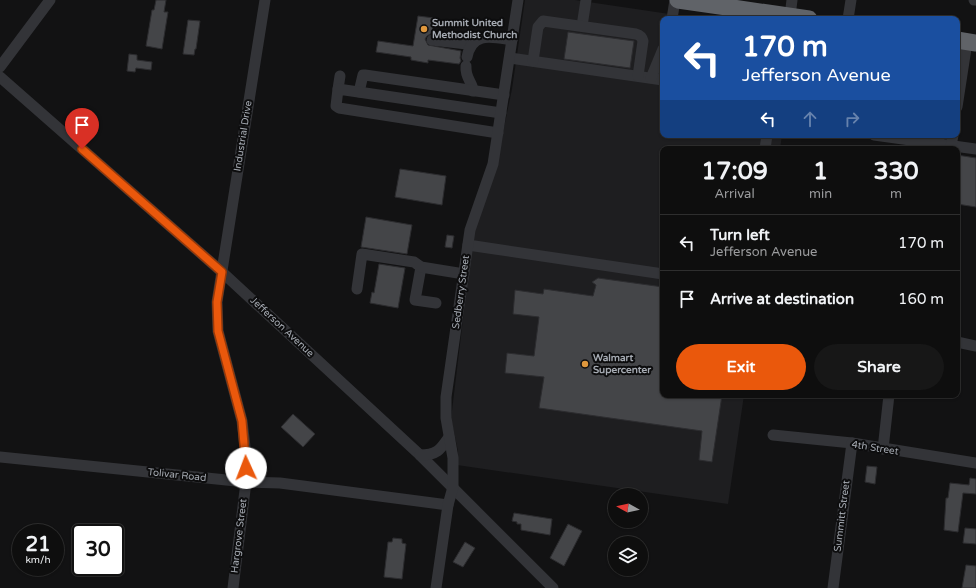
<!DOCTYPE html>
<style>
:root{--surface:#0e0e0e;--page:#171717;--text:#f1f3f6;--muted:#9b9c9e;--line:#2e2e2e;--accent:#ea580c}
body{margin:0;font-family:"Varela Round",sans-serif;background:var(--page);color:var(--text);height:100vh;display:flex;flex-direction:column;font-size:15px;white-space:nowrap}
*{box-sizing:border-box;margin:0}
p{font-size:13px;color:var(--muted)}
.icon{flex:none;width:22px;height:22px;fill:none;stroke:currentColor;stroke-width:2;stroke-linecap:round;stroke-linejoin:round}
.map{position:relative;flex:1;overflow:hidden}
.side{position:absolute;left:660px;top:146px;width:300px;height:252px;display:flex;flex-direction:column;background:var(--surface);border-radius:8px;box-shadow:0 1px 3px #0004,0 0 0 1px var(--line)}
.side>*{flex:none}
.guide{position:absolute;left:660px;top:16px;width:300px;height:122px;border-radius:8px;box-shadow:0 1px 3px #0004,0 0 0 1px var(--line);background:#1a4fa0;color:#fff;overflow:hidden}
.needle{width:26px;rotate:278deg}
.controls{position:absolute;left:608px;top:488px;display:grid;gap:8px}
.controls a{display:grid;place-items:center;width:40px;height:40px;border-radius:50%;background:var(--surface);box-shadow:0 1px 3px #0004,0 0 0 1px var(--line);font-size:20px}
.speed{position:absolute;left:12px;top:524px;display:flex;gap:8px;font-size:20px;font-weight:700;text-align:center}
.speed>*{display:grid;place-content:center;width:52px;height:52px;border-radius:50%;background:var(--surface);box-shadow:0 1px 3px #0004,0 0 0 1px var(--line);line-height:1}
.speed small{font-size:10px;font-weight:400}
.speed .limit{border:2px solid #111;border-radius:6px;background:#fff;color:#111}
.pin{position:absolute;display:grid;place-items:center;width:34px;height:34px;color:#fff;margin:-41px -17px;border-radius:50% 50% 50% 0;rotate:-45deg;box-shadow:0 0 4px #0007}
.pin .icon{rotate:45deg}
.me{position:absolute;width:44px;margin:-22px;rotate:358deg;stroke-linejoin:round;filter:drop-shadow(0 0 3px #0008)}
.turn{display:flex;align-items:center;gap:14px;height:84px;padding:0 16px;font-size:18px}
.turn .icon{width:52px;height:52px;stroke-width:2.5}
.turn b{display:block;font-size:28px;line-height:34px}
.lanes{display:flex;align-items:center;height:38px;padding:0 16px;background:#0003;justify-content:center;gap:20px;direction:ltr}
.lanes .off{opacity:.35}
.eta{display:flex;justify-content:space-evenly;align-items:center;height:68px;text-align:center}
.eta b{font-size:24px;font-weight:700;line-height:28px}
.cta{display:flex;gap:8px;margin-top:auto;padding:8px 16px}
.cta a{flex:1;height:46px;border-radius:24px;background:var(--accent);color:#fff;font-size:16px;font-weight:700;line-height:46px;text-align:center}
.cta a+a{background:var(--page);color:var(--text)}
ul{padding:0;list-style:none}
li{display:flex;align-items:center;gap:12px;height:56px;padding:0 16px;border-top:1px solid var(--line)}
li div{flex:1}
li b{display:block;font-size:15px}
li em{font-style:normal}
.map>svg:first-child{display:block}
</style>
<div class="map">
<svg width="976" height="588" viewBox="0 0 976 588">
<rect width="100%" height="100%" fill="#121213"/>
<polygon fill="#1e1e20" points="525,0 575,0 703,19 663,19 663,135 782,135 780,149 663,149 663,395 744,395 728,504 457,465 458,451 451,419 474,228 497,161 512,89"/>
<g fill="#444548" stroke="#2c2c2f">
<polygon points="156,0 166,0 164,12 168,12 162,49 146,46 152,10 154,10"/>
<polygon points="418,16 434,18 432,33 427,36 425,39 428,45 461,51 460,58 461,61 459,64 428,60 428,63 411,60 411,57 376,52 378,41 413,46"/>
<polygon points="188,20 200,21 196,49 195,49 194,55 183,54"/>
<polygon points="568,32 634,41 630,68 564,59"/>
<polygon points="129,54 137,55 137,60 152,62 151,70 136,68 135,72 127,71"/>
<polygon points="957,155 976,158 976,207 957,204"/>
<polygon points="400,169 446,176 442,205 395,197"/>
<polygon points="366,217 412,225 407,254 361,247"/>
<polygon points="447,235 454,236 452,248 445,247"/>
<polygon points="379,264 405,268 398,308 370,303 372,292 374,293"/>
<polygon points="598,278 663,287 663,395 722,395 712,462 699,460 702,431 539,408 544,377 505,373 507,353 534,356 539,317 513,314 515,290 543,294 544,289 593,296 596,285 592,282"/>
<polygon points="293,414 315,434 303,447 281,427"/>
<polygon points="867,466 877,467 875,484 865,482"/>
<polygon points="970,478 976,479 976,494 963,493 958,532 944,530 946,498 948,498 950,483 969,485"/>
<polygon points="514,513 552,519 550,535 521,530 521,524 517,524 517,522 512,521"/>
<polygon points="568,524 582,531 564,566 550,558"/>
<polygon points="965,528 976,529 976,544 963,543"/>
<polygon points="393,538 402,539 402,543 406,544 402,579 384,577 388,542 392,542"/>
<polygon points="465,542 475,548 463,567 453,562"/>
<polygon points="966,565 976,566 976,588 962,588"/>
</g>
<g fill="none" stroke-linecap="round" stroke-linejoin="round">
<g stroke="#333438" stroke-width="11">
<polyline points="974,0 976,0"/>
<polyline points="790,16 792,0"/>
<polyline points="672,19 675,0"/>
<polyline points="848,19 851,0"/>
<polyline points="582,26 586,0"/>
<polyline points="432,40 467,44 470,46"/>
<path d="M 467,57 C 472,31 492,37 512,40"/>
<polyline points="510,58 663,80"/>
<path d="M 533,61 L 538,27 L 543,21 L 636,34 C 640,35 642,37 643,41 L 638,76"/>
<path d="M 466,66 C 465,79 473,82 473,91"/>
<polyline points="0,67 50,0"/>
<polyline points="0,77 222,272 420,455 553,588"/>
<polyline points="651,78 663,49"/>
<polyline points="338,89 340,76"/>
<polyline points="359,92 363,75 365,75 504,95"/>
<polyline points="957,107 967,42"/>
<polyline points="498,133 339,108 336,106 338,89 501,113"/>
<polyline points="874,135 976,149"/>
<polyline points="951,146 953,135"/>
<polyline points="765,149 767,135"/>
<polyline points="468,245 663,274"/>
<polyline points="421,267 415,300 436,303"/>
<polyline points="357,289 362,254 414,262 421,267 464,274"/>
<polyline points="957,342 976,346"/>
<polyline points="773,435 852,443 976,463"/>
<polyline points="883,449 889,395"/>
<path d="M 420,455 C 437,455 440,450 449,437"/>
<polyline points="0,457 246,482 280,483 448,505"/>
<polyline points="233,588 246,482 246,455 242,421 218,331 217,302 265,0"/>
<polyline points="436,588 448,505 453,487 453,458 446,418 446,397 470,230 493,164 518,0"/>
<polyline points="833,588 852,443"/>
</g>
<g stroke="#606368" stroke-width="17">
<polyline points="678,0 809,19"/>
<polyline points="957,40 976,43"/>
</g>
</g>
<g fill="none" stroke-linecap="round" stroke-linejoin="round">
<g stroke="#983908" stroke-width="10">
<polyline id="route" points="82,149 222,272 217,302 218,331 242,421 246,468"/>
</g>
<use href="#route" stroke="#ea580c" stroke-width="7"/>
</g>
<g fill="#e0983d" stroke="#0d0d0e" stroke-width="1.5">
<circle cx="424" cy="29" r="4"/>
<circle cx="585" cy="364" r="4"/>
</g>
<g text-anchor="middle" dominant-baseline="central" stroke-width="4" stroke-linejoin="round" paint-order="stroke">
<g font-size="10" font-weight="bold" fill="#a5aab2" stroke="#0d0d0e" text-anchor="start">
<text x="432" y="23">Summit United<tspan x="432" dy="12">Methodist Church</tspan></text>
<text x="593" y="358">Walmart<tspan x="593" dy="12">Supercenter</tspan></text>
</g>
<g font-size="10" fill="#a5aab2" stroke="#0d0d0e">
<text transform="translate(243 136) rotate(-81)">Industrial Drive</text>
<text transform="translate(461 292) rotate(-82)">Sedberry Street</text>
<text transform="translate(282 327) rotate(43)">Jefferson Avenue</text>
<text transform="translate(875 448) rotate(9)">4th Street</text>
<text transform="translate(177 475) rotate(6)">Tolivar Road</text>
<text transform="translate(842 516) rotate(-83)">Summitt Street</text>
<text transform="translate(239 536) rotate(-83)">Hargrove Street</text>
</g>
</g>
</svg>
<div class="controls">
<a><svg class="needle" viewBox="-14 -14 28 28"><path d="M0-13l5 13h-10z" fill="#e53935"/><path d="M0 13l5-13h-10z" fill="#9b9c9e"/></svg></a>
<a><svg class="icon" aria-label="layers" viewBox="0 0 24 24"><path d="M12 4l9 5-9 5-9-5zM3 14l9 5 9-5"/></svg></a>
</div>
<div class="speed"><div>21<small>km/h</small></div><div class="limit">30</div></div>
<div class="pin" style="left:82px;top:149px;background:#d93025"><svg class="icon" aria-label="arrive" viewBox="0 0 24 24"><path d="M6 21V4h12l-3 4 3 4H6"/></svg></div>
<svg class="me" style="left:246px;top:468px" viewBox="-20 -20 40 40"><circle r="19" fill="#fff"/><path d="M0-13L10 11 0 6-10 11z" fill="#ea580c"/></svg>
<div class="guide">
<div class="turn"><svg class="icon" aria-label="left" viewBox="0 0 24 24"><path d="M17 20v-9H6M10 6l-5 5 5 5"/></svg><div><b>170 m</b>Jefferson Avenue</div></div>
<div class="lanes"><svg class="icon" aria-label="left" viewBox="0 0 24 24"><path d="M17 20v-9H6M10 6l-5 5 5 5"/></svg><svg class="icon off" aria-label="ahead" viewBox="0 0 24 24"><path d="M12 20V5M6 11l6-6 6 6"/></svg><svg class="icon off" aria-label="right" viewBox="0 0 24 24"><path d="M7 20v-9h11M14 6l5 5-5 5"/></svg></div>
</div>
<section class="side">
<div class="eta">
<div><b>17:09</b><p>Arrival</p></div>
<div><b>1</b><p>min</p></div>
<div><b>330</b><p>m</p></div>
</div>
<ul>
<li><svg class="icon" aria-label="left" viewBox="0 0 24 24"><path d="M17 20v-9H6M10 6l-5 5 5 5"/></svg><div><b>Turn left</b><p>Jefferson Avenue</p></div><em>170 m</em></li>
<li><svg class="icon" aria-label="arrive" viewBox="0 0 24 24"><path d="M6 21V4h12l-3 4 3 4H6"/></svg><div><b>Arrive at destination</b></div><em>160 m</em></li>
</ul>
<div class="cta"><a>Exit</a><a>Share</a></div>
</section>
</div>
